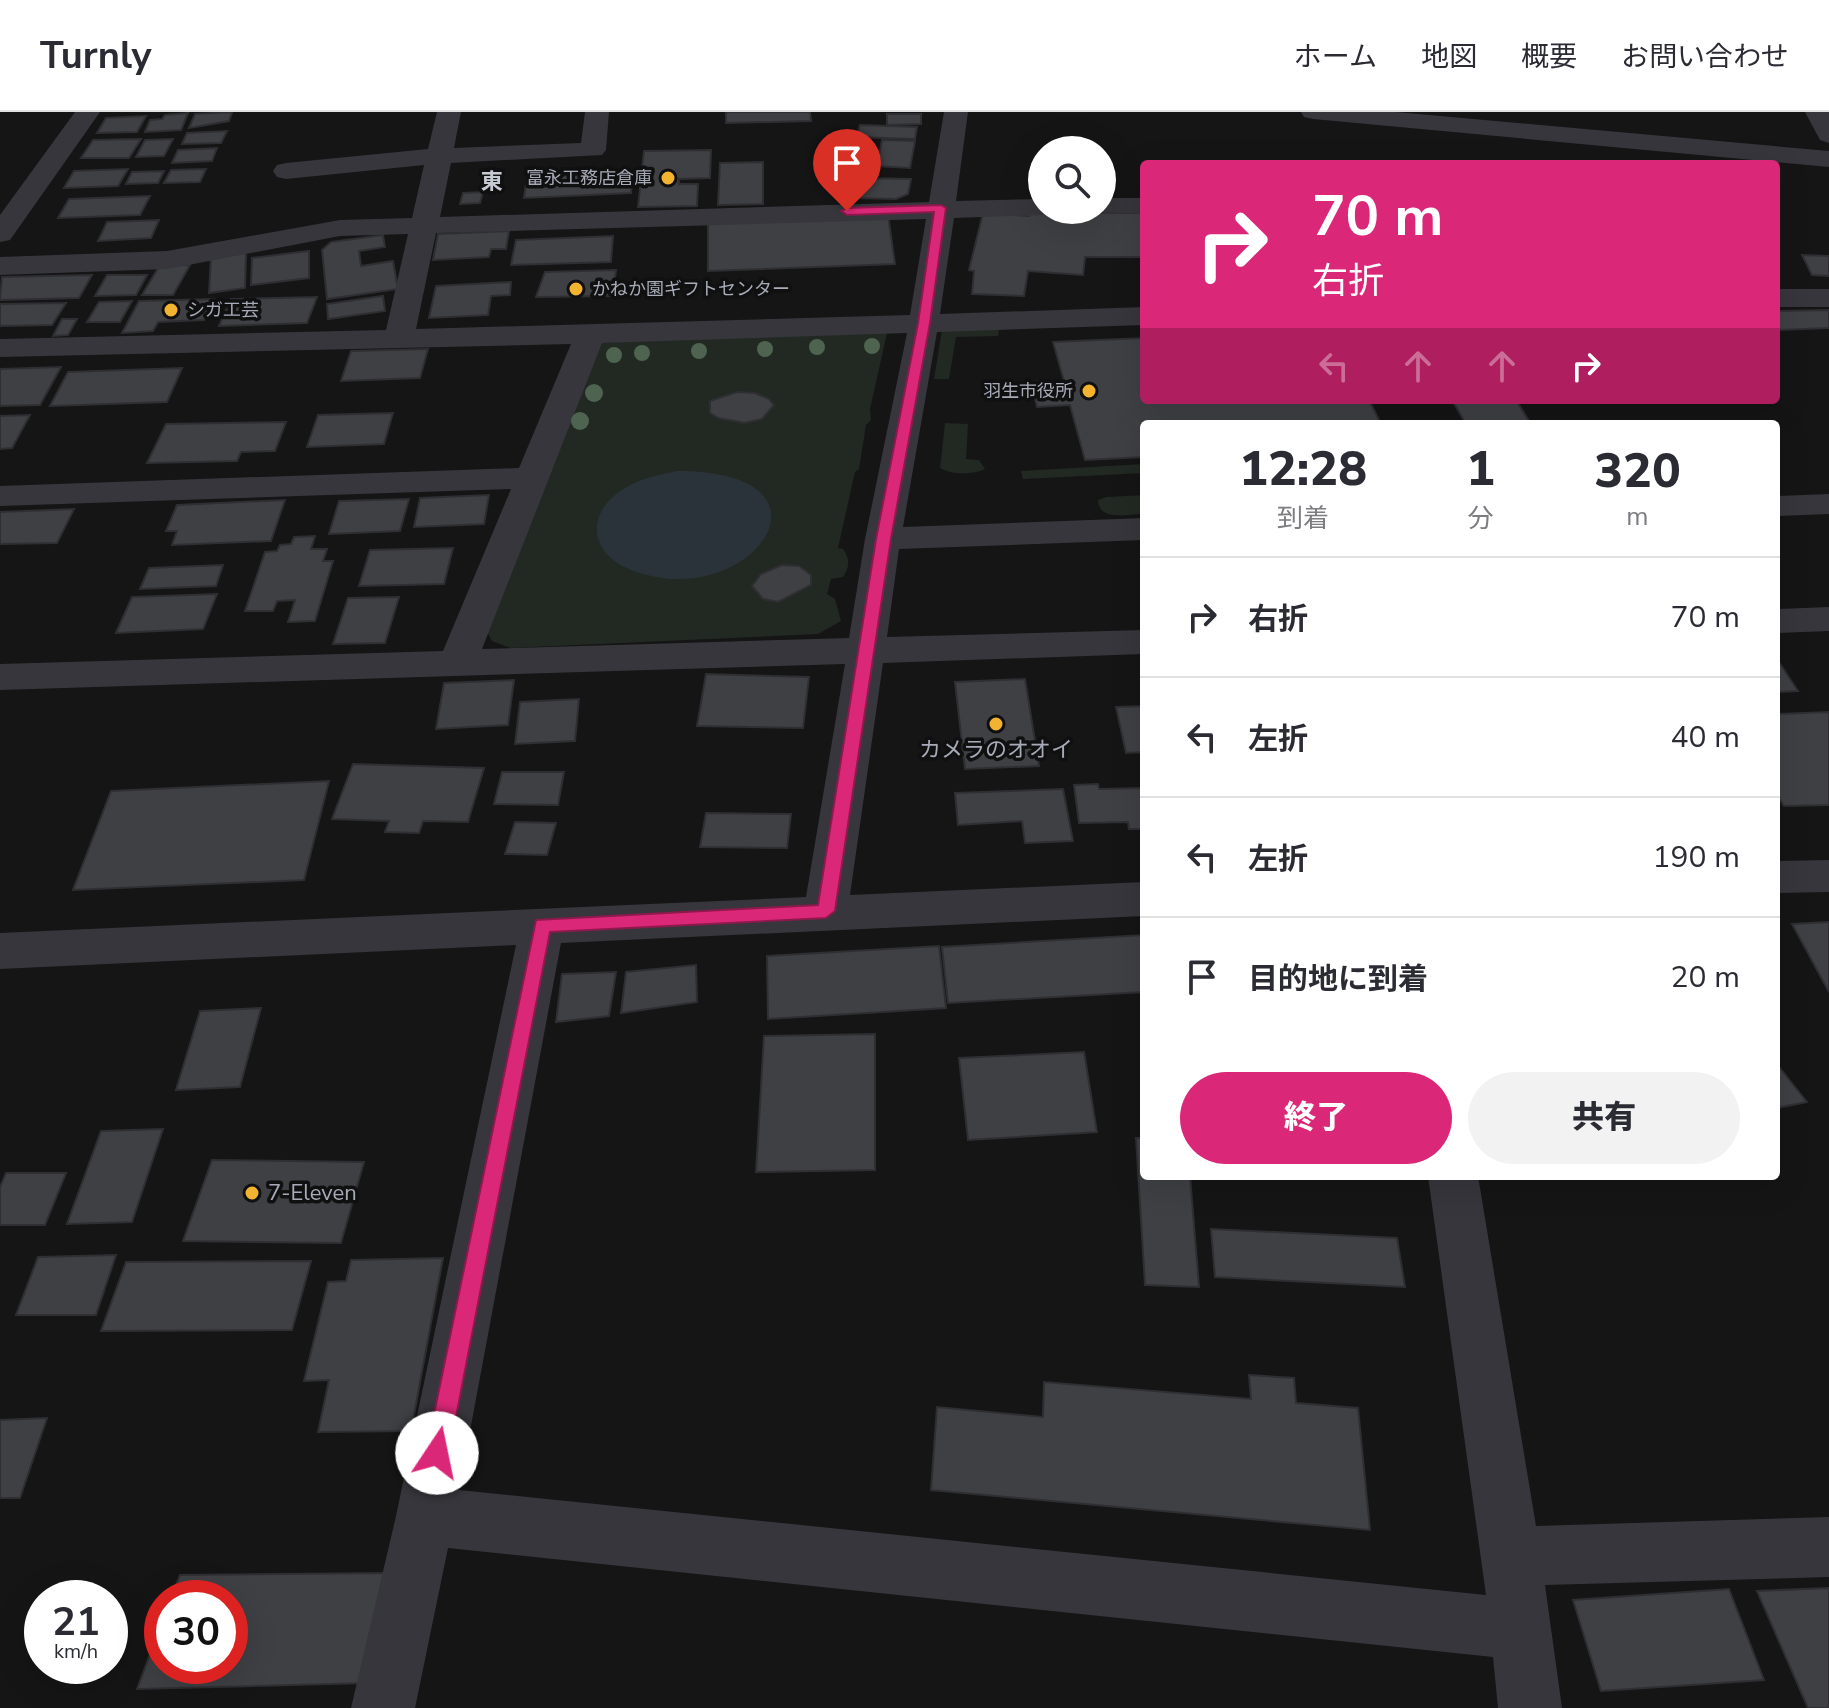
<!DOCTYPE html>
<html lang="ja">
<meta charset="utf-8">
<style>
:root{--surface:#fff;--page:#f2f2f3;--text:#2b2b33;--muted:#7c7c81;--line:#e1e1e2;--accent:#db2777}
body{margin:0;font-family:"Nunito Sans","Noto Sans JP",sans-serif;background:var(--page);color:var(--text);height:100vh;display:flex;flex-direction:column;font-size:30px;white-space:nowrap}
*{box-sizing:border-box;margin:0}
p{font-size:26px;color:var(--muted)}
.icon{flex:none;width:44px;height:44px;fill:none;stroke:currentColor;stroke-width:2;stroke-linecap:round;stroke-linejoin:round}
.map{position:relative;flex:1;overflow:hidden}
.details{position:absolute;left:1140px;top:308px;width:640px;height:760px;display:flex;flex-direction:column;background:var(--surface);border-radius:8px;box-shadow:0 8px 32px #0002}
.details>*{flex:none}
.top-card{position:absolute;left:1140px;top:48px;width:640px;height:244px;border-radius:8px;box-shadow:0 8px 32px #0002;background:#db2777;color:#fff;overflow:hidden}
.tools{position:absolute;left:1028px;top:24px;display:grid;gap:16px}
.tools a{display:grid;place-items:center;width:88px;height:88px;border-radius:50%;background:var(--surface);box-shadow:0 8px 32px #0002;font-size:40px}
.speed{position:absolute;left:24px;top:1468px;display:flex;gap:16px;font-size:40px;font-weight:700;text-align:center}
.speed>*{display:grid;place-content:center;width:104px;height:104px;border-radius:50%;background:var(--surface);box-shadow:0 8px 32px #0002;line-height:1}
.speed small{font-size:20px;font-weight:400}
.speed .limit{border:12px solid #d22;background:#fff;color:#111}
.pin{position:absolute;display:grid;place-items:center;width:68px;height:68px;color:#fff;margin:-82px -34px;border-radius:50% 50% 50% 0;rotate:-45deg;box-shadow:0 0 8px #0007}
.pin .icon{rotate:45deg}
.me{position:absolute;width:88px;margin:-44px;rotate:11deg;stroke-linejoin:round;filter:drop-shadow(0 0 6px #0008)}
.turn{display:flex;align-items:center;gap:28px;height:168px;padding:0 40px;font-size:36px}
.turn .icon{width:104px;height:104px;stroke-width:2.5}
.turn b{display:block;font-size:56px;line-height:68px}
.lanes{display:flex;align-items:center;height:76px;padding:0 40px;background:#0003;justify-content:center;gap:40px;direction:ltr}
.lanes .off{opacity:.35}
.eta{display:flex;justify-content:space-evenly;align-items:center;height:136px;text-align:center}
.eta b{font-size:48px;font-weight:800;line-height:56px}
.cta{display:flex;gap:16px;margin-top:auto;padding:16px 40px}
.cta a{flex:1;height:92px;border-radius:48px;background:var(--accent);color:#fff;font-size:32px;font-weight:800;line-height:92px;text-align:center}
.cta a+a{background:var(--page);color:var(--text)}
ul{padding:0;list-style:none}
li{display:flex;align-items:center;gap:24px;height:120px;padding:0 40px;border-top:2px solid var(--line)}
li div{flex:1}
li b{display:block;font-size:30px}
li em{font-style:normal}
header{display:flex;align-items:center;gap:48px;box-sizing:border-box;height:112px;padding:0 40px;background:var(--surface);border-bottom:2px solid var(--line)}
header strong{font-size:38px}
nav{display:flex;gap:44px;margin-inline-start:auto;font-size:28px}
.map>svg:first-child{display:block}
</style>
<header>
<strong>Turnly</strong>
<nav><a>ホーム</a><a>地図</a><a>概要</a><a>お問い合わせ</a></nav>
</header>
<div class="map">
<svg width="1829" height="1596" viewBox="0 0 1829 1596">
<rect width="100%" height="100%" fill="#151516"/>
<g fill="#212922">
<path d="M 888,217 L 870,297 L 871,308 L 866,313 L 859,357 L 855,360 L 838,436 L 843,437 C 850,447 850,454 843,465 L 831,467 L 827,482 L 835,487 L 841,509 L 818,522 L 511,536 L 492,529 L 484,514 L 597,231 Z"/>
<polygon points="999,217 998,224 956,225 949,267 934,267 942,218"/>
<path d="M 945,311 L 968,312 L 966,347 L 979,348 L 985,357 C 973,363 951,363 940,356 Z"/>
<polygon points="1144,352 1144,361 1023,367 1021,359"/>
<path d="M 1144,383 L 1144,402 C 1128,402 1099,410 1098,388 L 1107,385 Z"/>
</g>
<path fill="#2b333a" d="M 677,359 C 853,359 750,504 631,458 C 588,441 585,400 625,376 C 641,366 659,363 677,359 Z"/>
<g fill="#3f4044" stroke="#2f2f33" stroke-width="2">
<polygon points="232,0 229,9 189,16 195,2"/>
<polygon points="726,0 810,0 811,9 726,11"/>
<polygon points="188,1 181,18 145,20 150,8 162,7 165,3"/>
<polygon points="887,2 921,2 921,12 887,13"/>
<polygon points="146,4 137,20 97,21 106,6"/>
<polygon points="860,13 917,15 915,27 856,25"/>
<polygon points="227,19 221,31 182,32 187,21"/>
<polygon points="141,27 129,46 81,46 93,28"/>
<polygon points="173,27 164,44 136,45 145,28"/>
<polygon points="882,28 915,29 910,56 877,54"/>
<polygon points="217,36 212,49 172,51 178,38"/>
<polygon points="711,38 710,66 679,67 679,72 698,72 697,94 638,95 644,39"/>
<polygon points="763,50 763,92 718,93 720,51"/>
<polygon points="128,57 118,74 64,76 74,59"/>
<polygon points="206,57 200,70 164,71 171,58"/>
<polygon points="164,59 158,71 126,72 132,60"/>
<polygon points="633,61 631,81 524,86 527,65"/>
<polygon points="859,66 911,67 908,82 896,87 855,86"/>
<polygon points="483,80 480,91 460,92 463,81"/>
<polygon points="150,84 140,103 58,106 69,87"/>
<polygon points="1028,100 1144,101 1144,145 1085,145 1083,163 1028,159 1024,184 972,182 974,159 969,158 983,101 1029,104"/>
<polygon points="888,103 895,152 708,159 708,109"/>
<polygon points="159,108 151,126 98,129 107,110"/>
<polygon points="509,119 506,137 491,137 489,145 433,148 438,122"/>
<polygon points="383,123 385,135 359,139 361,154 393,149 398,177 327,187 322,138 331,130"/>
<polygon points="613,124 611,150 511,153 516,128"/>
<polygon points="309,139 309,166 251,173 252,146"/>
<polygon points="246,141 245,176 209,181 211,146"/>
<polygon points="1802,143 1829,144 1829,164 1812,163"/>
<polygon points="160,153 190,153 173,183 142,183"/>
<polygon points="616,158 613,184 536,185 545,160"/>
<polygon points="92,163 79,186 0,188 2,165"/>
<polygon points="107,163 147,163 136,183 95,184"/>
<polygon points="511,170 510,183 491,184 488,203 429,206 436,174"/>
<polygon points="383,184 385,199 328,207 327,192"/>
<polygon points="317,185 307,211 219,214 231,187"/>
<polygon points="214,187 204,208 158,210 153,219 122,221 139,189"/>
<polygon points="132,189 120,210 87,210 99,190"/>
<polygon points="66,191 52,213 0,214 0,192"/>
<polygon points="1829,198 1829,216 1776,218 1776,199"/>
<polygon points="62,207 77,207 68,223 53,224"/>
<polygon points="1144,226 1144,288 1369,288 1381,312 1144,312 1144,345 1085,348 1070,293 1037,295 1031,270 1064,269 1053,230"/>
<polygon points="428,237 420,266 341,269 351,239"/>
<polygon points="61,255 40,293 0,294 0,257"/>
<polygon points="182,256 167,290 50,294 68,260"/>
<polygon points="737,280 755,281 769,287 774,293 762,307 745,311 718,306 710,301 710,289"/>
<polygon points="1452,288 1516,288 1531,312 1466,312"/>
<polygon points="393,301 384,332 307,335 318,303"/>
<polygon points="30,303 12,336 0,337 0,304"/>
<polygon points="286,310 275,339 241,340 237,349 147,351 166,312"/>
<polygon points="489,383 484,412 414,415 420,386"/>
<polygon points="409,387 400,419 329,422 339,389"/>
<polygon points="285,388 271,429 172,433 177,419 166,419 177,393"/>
<polygon points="74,397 57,431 0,432 0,400"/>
<polygon points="315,424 311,437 327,437 323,449 333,449 315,509 288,510 295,488 277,489 273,499 245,499 265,440 277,439 280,433 291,432 294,425"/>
<polygon points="453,436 444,472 359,474 370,438"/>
<polygon points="223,453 216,474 140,477 149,456"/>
<polygon points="782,453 799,454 811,463 811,473 778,490 763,487 752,474 761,462"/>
<polygon points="217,482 203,517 116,521 132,485"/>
<polygon points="399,485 385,531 333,532 348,486"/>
<polygon points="1776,547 1777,547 1798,579 1776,580"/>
<polygon points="706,562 809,565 803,616 697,614"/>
<polygon points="1025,567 1039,654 965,657 955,570"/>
<polygon points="514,568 508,613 436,617 444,571"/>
<polygon points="579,587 575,629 515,632 520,590"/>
<polygon points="1144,594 1144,640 1126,641 1116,595"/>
<polygon points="1829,600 1829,693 1784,694 1776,681 1776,602"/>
<polygon points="353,652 484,656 468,710 423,709 419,721 385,720 389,709 332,707"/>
<polygon points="502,660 564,660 558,693 494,692"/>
<polygon points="329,669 304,768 73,778 111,679"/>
<polygon points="1098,672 1099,677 1144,676 1144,717 1129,717 1128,710 1079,711 1074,673"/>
<polygon points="1063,677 1073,729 1025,731 1022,709 958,713 955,681"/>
<polygon points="706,701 791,702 787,736 700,735"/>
<polygon points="515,710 556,711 547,743 505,742"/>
<polygon points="1829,810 1829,880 1792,812"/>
<polygon points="1144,823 1144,880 948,891 942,835"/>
<polygon points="939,834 946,896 768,907 767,844"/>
<polygon points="696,853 697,890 621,901 626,860"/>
<polygon points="616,860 609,904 556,910 562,862"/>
<polygon points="261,896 240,975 176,978 200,899"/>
<polygon points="875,922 875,1058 756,1060 764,924"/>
<polygon points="1084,940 1097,1020 968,1028 959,946"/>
<polygon points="1776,951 1807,990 1776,996"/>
<polygon points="163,1017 132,1110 67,1112 101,1019"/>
<polygon points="1136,1026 1144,1026 1144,1064 1190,1064 1199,1175 1145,1173"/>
<polygon points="212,1048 364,1050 341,1131 183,1129"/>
<polygon points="6,1061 66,1061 45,1113 0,1113 0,1075"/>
<polygon points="1211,1117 1397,1126 1405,1175 1215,1165"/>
<polygon points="116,1143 96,1203 16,1203 38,1145"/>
<polygon points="443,1146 411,1319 318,1320 329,1268 304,1269 328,1170 346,1169 351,1148"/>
<polygon points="311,1149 292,1218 101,1219 126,1150"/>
<polygon points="1249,1263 1294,1266 1296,1291 1358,1296 1370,1418 931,1378 937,1295 1043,1305 1044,1270 1251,1287"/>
<polygon points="47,1306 20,1386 0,1386 0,1308"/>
<polygon points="392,1461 367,1571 137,1577 162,1510 162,1554 230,1554 230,1486 171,1486 180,1463"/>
<polygon points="1829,1476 1829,1596 1808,1596 1757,1479"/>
<polygon points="1729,1477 1764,1568 1601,1579 1573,1488"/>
</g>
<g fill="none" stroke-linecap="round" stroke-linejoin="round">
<g fill="#36363c" fill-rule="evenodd">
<polygon points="75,0 100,0 10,128 0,130 0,103"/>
<path d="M 437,0 L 461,0 L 454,36 L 581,31 L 585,0 L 609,0 L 606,38 L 602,43 L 451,51 L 440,105 L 929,90 L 944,0 L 968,0 L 956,89 L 1042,87 L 1042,98 L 1054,98 L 1042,103 L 954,106 L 940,202 L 1144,195 L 1144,213 L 937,220 L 903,415 L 1144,406 L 1144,428 L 899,437 L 887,525 L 1144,518 L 1144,542 L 883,551 L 850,783 L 1144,770 L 1144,804 L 561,831 L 459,1378 L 1486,1483 L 1428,1064 L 1478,1064 L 1536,1414 L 1829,1405 L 1829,1465 L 1545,1473 L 1562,1596 L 1498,1596 L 1493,1545 L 448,1436 L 415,1596 L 351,1596 L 396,1404 L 516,833 L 0,857 L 0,821 L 806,785 L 845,552 L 0,578 L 0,552 L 443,539 L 511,377 L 0,394 L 0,374 L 519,356 L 571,232 L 0,245 L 0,227 L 386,218 L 408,122 L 340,124 L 167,157 L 0,163 L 0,145 L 167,139 L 340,108 L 412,106 L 424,53 L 286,67 L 277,65 L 273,59 L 277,53 L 286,51 L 428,37 ZM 926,107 L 910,203 L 416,217 L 436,121 ZM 907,221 L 865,427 L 849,526 L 482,537 L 602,231 Z"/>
<polygon points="1301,0 1396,0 1829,39 1829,55 1313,7 1304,5"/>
<polygon points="1805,0 1829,0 1829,31 1820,28"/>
<polygon points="1102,86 1144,86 1144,102 1092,100 1102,98"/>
<rect x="1776" y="177" width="53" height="18"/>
<polygon points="1829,382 1829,402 1776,404 1776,384"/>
<polygon points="1829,495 1829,519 1776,521 1776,497"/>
<polygon points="1829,748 1829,780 1776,781 1776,749"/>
</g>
</g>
<g fill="#4e6350">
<circle cx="872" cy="234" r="8"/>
<circle cx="817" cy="235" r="8"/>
<circle cx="765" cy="237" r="8"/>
<circle cx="699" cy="239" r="8"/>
<circle cx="642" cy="241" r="8"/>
<circle cx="614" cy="243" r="8"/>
<circle cx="594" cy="281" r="9"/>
<circle cx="580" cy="309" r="9"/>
</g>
<polygon fill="#db2777" stroke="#8e194d" stroke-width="2" points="941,93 946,96 930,211 891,427 835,799 826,806 550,820 449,1341 446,1350 437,1353 429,1350 426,1341 536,808 818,793 876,427 918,211 934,100 847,103 841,99 847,96"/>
<g fill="#f3b330" stroke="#101011" stroke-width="3">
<circle cx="668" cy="66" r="8"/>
<circle cx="576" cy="177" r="8"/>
<circle cx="171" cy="198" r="8"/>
<circle cx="1089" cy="279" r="8"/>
<circle cx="996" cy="612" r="8"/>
<circle cx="252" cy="1081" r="8"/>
</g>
<g text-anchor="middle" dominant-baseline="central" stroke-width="7" stroke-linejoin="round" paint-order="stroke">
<g font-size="18" fill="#a6abb7" stroke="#101011" text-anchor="end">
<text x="652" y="66">富永工務店倉庫</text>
<text x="592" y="177" text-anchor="start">かねか園ギフトセンター</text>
<text x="187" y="198" text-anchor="start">シガ工芸</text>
<text x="1073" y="279">羽生市役所</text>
</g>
<g font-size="22" font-weight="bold" fill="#c7cad3" stroke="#101011">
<text x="492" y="70">東</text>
</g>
<g font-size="22" fill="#a6abb7" stroke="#101011">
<text x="996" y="638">カメラのオオイ</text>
<text x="268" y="1081" text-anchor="start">7-Eleven</text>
</g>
</g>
</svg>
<div class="tools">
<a><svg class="icon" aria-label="search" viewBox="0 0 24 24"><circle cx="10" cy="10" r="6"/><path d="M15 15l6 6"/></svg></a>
</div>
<div class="speed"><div>21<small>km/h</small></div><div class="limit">30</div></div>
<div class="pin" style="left:847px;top:99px;background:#d93025"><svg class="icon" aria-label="arrive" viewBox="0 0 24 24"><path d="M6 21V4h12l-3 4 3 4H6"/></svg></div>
<svg class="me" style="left:437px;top:1341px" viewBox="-20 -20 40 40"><circle r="19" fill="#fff"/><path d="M0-13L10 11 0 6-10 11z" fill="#db2777"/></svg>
<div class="top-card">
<div class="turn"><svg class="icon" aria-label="right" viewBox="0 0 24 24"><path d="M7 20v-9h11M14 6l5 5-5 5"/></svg><div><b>70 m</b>右折</div></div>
<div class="lanes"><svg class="icon off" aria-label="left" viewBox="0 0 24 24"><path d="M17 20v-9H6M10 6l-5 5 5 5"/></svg><svg class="icon off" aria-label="ahead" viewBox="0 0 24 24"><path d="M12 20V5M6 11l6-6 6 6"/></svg><svg class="icon off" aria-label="ahead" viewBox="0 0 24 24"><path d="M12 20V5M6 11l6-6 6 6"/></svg><svg class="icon" aria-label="right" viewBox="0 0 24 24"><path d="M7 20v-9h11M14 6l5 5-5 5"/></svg></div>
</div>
<section class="details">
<div class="eta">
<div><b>12:28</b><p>到着</p></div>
<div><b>1</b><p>分</p></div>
<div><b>320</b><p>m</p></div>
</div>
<ul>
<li><svg class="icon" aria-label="right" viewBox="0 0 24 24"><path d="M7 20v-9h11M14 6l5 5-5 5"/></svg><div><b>右折</b></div><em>70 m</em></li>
<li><svg class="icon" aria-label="left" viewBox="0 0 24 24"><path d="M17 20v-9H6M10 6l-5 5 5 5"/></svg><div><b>左折</b></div><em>40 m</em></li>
<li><svg class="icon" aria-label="left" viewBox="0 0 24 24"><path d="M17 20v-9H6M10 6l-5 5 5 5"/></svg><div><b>左折</b></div><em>190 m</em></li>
<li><svg class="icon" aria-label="arrive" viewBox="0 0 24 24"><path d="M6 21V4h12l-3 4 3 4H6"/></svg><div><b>目的地に到着</b></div><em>20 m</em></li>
</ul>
<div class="cta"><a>終了</a><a>共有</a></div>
</section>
</div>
